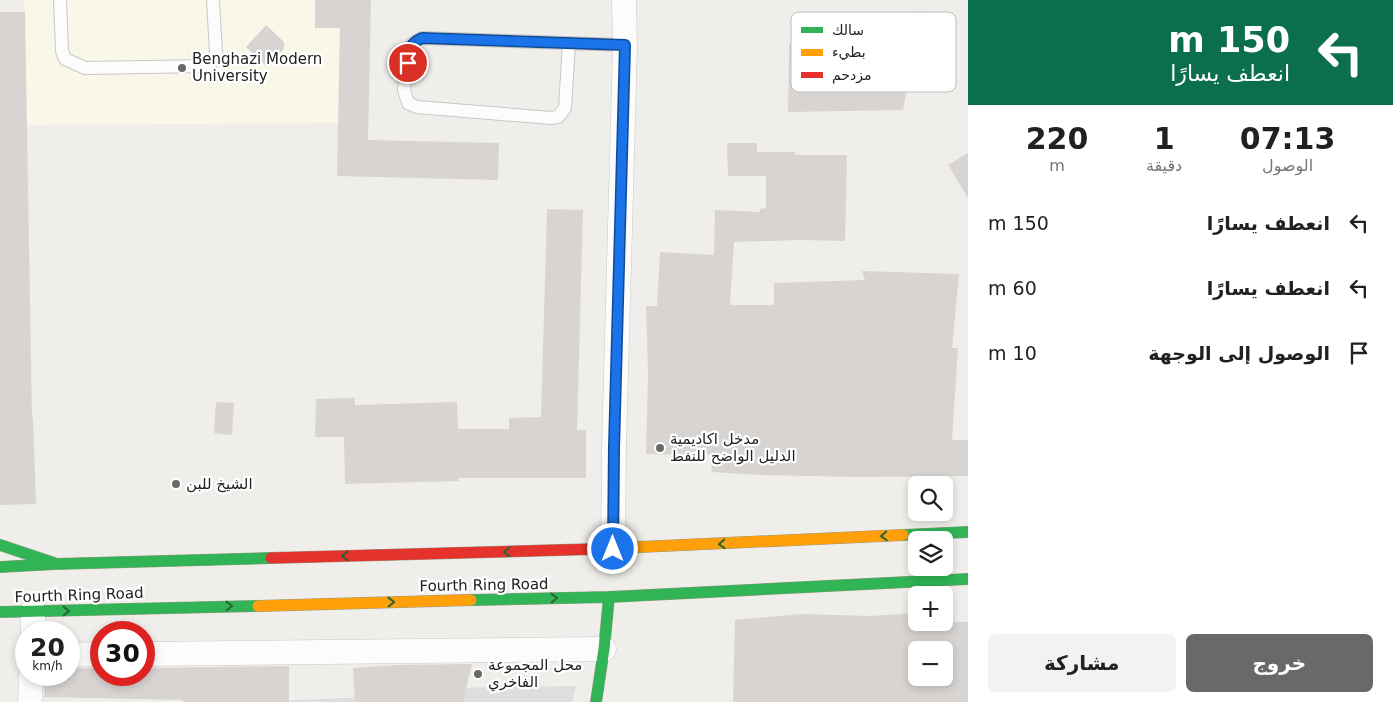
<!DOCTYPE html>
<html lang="ar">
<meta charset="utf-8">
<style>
:root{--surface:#fff;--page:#f2f2f2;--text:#202124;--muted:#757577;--accent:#6a6968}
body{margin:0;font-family:"DejaVu Sans",Cairo,sans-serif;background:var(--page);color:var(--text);direction:rtl;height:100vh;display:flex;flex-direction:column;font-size:19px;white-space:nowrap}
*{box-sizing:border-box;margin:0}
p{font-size:16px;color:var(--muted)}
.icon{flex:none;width:28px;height:28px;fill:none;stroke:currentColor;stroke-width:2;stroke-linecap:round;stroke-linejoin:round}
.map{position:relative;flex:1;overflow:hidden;direction:ltr}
.details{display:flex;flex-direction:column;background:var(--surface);width:425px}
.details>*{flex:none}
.banner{background:#0b6e4f;color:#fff;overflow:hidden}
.buttons{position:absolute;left:908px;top:476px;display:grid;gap:10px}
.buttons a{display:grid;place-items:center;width:45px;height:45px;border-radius:8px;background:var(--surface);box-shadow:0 2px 8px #0003;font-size:25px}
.speed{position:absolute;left:15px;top:621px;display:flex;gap:10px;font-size:25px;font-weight:700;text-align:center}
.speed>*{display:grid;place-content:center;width:65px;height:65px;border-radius:50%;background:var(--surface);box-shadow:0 2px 8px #0003;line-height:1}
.speed small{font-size:12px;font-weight:400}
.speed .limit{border:8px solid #d22;background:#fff;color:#111}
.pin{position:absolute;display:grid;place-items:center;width:42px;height:42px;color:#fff;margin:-21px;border:2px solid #fff;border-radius:50%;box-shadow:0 1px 5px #0007}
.me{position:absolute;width:55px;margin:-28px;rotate:0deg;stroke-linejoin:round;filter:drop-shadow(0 0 4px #0008)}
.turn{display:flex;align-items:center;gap:18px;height:105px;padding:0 20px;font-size:22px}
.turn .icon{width:65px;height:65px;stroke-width:2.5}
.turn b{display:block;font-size:35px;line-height:42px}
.eta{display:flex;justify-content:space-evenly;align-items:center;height:85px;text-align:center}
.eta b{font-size:30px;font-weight:800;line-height:35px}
.primary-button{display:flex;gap:10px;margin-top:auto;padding:10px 20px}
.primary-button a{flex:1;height:58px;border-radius:8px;background:var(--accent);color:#fff;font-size:20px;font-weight:800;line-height:58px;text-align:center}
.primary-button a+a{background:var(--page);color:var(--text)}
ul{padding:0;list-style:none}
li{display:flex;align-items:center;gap:15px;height:65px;padding:0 20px}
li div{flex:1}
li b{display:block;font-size:19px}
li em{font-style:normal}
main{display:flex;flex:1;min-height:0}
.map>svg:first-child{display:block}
</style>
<main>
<section class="details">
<div class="banner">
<div class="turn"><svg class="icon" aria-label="left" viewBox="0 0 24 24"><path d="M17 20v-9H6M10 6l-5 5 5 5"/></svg><div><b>150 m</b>انعطف يسارًا</div></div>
</div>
<div class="eta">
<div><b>07:13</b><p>الوصول</p></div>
<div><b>1</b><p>دقيقة</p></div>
<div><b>220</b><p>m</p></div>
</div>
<ul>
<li><svg class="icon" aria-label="left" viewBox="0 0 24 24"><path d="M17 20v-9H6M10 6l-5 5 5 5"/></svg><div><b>انعطف يسارًا</b></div><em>150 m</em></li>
<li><svg class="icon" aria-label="left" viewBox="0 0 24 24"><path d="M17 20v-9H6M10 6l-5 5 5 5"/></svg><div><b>انعطف يسارًا</b></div><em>60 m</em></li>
<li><svg class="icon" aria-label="arrive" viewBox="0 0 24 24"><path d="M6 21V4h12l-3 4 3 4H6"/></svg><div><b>الوصول إلى الوجهة</b></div><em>10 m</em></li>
</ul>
<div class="primary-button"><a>خروج</a><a>مشاركة</a></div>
</section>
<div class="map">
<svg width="968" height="702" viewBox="0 0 968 702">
<rect width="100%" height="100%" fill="#f0eeeb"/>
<polygon fill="#dfdedc" points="576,686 572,702 250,702 347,698 443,688"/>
<polygon fill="#f8f7e8" points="24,0 341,0 338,123 24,125"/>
<g fill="#d7d4d2" fill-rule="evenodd">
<polygon points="315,0 371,0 368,140 499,143 498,180 337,176 340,28 315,28"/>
<polygon points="921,11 903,110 788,112 789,44"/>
<polygon points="0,12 25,12 32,417 33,417 36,504 0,505"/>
<polygon points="266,25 284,42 284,49 267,67 246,47"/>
<polygon points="727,143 757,143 757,152 795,152 795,155 847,155 845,241 801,240 734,242 730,305 774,305 774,283 865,280 862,271 959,274 952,348 958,348 952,440 968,440 968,476 855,477 759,475 712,472 710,455 646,454 648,373 646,306 657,306 660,252 714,255 715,210 760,212 759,209 766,208 766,176 728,176"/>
<polygon points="968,153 968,198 948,165"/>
<polygon points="547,209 583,210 577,430 586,430 586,478 459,478 459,481 345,484 344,437 315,437 316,399 355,398 355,405 457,402 458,429 509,429 509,418 541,417"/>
<polygon points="216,402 234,403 232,435 214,433"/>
<path d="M 916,613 L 916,622 L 968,622 L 968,702 L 733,702 L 735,620 L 801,614 L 870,616 ZM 916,650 L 944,650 L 944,678 L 916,678 Z"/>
<polygon points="472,664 463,702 355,702 353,668 397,665"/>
<polygon points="289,666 289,702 183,702 183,700 44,697 45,675 69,675 69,669 101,668 101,675 144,675 144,668"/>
</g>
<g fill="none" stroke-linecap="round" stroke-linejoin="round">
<g stroke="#c9c8c7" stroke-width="14">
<g id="lane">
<polyline points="60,0 62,51 65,59 85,68 208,66 213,61 216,52 213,0"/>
<polyline points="569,43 565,108 558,117 551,118 417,107 408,103 404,90 409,49 413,43 422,38 625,45"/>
</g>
</g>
<g stroke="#c9c8c7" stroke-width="25">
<g id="street">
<polyline points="613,549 614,448 625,45 624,0"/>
<polyline points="33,632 33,611"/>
<polyline points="144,654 604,649"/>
<polyline points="69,655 101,654"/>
<polyline points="30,702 31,675"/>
</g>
</g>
<g stroke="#999a82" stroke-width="12">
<g id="fast">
<polyline points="903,535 968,532"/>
<polyline points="0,545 54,563"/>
<polyline points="0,567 55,564 271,558"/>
<polyline points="471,600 609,597 968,579"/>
<polyline points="0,612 258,606"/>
<polyline points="596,702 604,649 609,597"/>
</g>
</g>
<g stroke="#999a82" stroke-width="12">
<g id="slow">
<polyline points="596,549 903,535"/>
<polyline points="258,606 471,600"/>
</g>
</g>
<g stroke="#999a82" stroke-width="12">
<polyline id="jam" points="271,558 596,549"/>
</g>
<use href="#lane" stroke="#fdfcfc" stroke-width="12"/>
<use href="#street" stroke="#fdfcfc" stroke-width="24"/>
<use href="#fast" stroke="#30b455" stroke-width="11"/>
<use href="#slow" stroke="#ff9f0a" stroke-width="11"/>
<use href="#jam" stroke="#e5322d" stroke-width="11"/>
</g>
<defs><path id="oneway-chevron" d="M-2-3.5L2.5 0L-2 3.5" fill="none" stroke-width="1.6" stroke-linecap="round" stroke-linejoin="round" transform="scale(1.25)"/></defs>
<g stroke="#286439">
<use href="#oneway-chevron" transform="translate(884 536) rotate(177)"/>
<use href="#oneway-chevron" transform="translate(722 544) rotate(177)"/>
<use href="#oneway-chevron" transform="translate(507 552) rotate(178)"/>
<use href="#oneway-chevron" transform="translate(345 556) rotate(178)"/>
<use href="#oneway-chevron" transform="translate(554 598) rotate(-1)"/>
<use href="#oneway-chevron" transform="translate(391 602) rotate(-1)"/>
<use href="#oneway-chevron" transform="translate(229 606) rotate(-1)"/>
<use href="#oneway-chevron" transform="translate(66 611) rotate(-1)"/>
</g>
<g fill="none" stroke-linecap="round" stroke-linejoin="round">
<g stroke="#114b97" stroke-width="12">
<path id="route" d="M 408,63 C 410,48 409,44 422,38 L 625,45 L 614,448 L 613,549"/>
</g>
<use href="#route" stroke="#1a73e8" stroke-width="9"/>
</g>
<g fill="#6a6968" stroke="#fff" stroke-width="2">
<circle cx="182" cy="68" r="5"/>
<circle cx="660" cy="448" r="5"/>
<circle cx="176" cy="484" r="5"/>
<circle cx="478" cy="674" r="5"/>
</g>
<g text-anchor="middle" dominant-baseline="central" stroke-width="4.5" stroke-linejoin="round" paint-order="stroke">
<g font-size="15" fill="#222" stroke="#fff" text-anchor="start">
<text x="192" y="59">Benghazi Modern<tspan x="192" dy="17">University</tspan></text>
<text x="670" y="439">مدخل اكاديمية<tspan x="670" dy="17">الدليل الواضح للنفط</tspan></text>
<text x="186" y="484">الشيخ للبن</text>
<text x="488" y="665">محل المجموعة<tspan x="488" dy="17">الفاخري</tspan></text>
</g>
<g font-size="15" fill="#222" stroke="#fff">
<text transform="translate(484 585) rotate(-1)">Fourth Ring Road</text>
<text transform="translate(79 595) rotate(-2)">Fourth Ring Road</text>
</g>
</g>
<rect x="791" y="12" width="165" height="80" rx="8" fill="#fff" stroke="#bdbdbd" stroke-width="1"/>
<rect x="801" y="27" width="22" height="6" fill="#30b455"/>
<rect x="801" y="49" width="22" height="7" fill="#ff9f0a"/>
<rect x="801" y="72" width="22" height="6" fill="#e5322d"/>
<g font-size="14" fill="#222">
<text x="832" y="35">سالك</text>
<text x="832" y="57">بطيء</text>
<text x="832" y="80">مزدحم</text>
</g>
</svg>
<div class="buttons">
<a><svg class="icon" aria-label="search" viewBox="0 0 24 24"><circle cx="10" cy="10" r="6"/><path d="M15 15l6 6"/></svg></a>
<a><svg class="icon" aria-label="layers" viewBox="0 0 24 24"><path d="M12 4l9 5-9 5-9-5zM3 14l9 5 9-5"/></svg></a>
<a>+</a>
<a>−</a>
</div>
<div class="speed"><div>20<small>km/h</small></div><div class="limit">30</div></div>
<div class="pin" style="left:408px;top:63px;background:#d93025"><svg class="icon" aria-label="arrive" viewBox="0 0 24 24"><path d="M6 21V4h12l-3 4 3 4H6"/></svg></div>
<svg class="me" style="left:613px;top:549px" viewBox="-20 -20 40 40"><circle r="17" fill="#1a73e8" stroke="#fff" stroke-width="3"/><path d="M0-11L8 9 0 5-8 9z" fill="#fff"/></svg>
</div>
</main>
